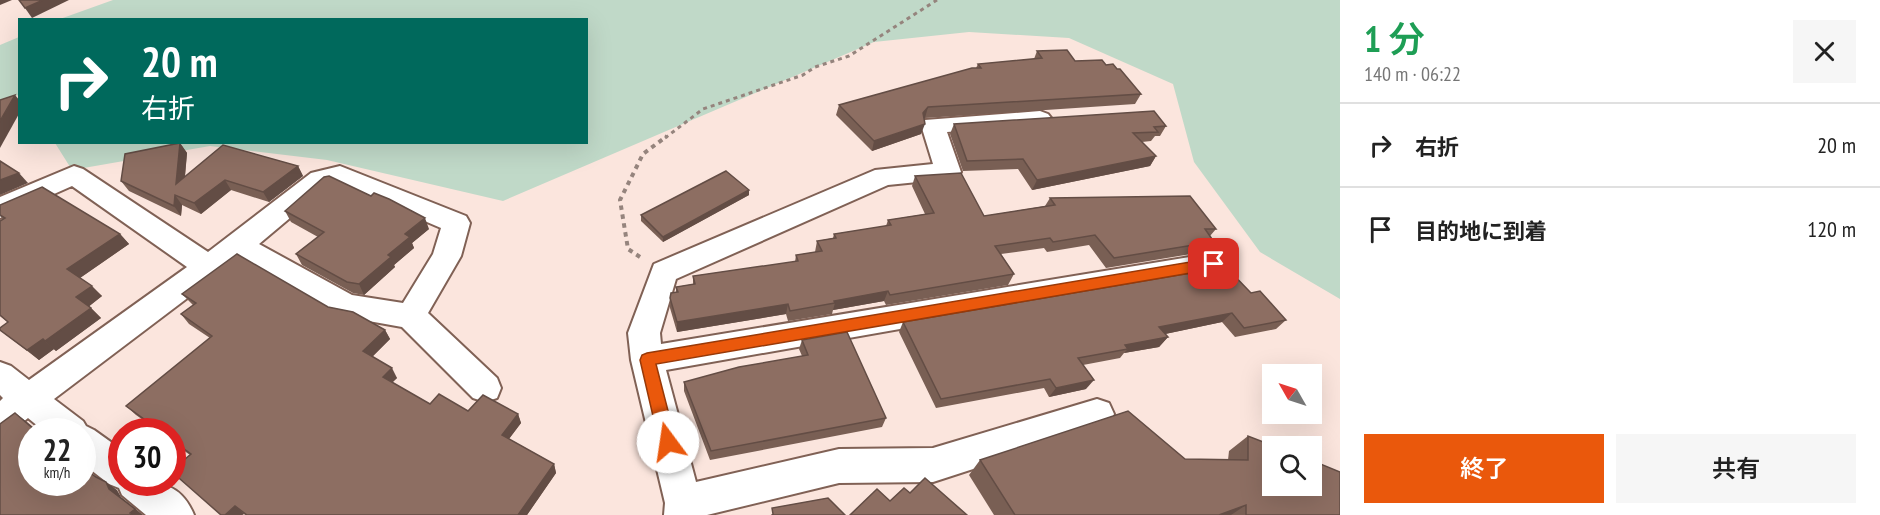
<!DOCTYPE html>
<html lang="ja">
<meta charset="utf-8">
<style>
:root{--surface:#fff;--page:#f6f6f6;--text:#222;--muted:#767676;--line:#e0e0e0;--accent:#ea580c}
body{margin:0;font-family:"PT Sans Narrow","Noto Sans JP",sans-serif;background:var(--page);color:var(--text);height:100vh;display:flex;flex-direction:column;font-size:22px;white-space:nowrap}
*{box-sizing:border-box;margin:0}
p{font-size:20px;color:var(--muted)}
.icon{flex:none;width:33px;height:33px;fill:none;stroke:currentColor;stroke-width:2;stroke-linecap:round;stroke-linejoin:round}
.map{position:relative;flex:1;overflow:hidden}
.panel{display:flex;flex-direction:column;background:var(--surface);width:540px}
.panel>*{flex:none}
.banner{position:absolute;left:18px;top:18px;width:570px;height:126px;border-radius:0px;box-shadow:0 6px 24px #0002;background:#00695c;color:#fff;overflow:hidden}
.needle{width:39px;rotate:309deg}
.controls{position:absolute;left:1262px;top:364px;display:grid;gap:12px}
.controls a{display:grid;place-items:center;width:60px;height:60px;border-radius:0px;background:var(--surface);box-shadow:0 6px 24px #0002;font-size:30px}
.speed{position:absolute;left:18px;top:418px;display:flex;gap:12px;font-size:30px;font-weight:700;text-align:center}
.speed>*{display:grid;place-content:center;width:78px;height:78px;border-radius:50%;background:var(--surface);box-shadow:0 6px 24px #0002;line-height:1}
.speed small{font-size:15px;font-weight:400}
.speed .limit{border:9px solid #d22;background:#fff;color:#111}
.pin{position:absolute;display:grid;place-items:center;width:51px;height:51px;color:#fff;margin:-26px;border-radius:12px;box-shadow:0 3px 9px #0006}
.me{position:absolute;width:66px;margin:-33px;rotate:346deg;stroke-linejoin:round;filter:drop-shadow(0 0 4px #0008)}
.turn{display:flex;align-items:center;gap:21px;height:126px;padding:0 24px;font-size:27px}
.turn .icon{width:78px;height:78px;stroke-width:2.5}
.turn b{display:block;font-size:42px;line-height:51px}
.round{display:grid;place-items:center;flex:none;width:63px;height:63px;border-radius:0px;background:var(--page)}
.headline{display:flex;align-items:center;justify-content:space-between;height:102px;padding:0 24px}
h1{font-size:36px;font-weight:600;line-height:45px;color:#1e9e55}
.button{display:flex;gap:12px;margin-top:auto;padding:12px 24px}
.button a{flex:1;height:69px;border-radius:0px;background:var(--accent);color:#fff;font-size:24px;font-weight:600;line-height:69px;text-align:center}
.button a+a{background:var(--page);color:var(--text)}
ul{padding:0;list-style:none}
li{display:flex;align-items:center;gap:18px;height:84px;padding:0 24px;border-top:2px solid var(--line)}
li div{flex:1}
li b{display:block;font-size:22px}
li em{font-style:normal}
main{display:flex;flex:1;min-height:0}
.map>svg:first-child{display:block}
</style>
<main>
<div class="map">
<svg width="1340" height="515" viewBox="0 0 1340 515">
<rect width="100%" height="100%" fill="#fbe5dd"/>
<g fill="#c0d9c8">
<polygon points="113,0 1340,0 1340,299 1260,252 1194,162 1173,84 1069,38 969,32 874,42 503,201 327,160 210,146 72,170 55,143 586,142 586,20 60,19"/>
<polygon points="19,37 19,95 0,100 0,45"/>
</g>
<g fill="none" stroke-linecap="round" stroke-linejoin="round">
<g stroke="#806155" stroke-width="4">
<g id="minor">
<polygon points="1040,111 1048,114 1052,119 1048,124 947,132 961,172 957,178 888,185 676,279 660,333 661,344 1214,253 1224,256 1228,264 1224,272 666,370 696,482 839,449 933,448 1097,399 1109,403 1114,414 1109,425 933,482 839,483 707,515 664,515 665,503 631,360 628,333 654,264 875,170 933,164 921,125 925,120"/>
<path d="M 74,166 L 83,169 L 208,252 L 311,173 L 340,166 L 466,216 L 470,223 L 461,256 L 428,313 L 497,378 L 501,388 L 497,398 L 485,402 L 473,398 L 402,327 L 335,315 L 239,259 L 54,399 L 83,421 L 86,426 L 94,430 L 122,450 L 122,483 C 155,483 179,479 194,515 L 146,515 L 122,495 L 119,488 L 109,484 L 82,463 L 82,432 L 45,432 L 28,418 L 12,431 L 0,435 L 0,401 L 3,398 L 0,395 L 0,362 L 11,366 L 29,380 L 187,267 L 72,186 L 0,218 L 0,197 ZM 338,184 L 441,228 L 433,254 L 403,303 L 352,295 L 259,244 L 328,186 Z"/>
</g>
</g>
<polyline stroke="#95847d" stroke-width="3" stroke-dasharray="4 4" stroke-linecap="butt" points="665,138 703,109 803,75 815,67 849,56 937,0"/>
<polyline stroke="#95847d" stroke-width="4" stroke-dasharray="4.5 4.5" stroke-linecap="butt" points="640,257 628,249 620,200 643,154 667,136"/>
<use href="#minor" fill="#fff" fill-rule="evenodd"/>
</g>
<g fill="#795f54">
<polygon points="1037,51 1075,61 1106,65 1141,94 1135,104 925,118 924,119 921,134 872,151 836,115 839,105 976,68 978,64 1034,59"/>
<polygon points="954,124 1166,126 1160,136 1155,136 1151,141 1142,142 1156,156 1150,166 1032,190 1018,169 963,171 950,134"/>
<polygon points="180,143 187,153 185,177 298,166 303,176 269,202 231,190 201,214 182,205 181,216 129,191 121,181"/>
<polygon points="915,176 984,216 1045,206 1050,198 1216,229 1210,236 1212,239 1203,249 1201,249 1197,253 1106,268 1089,245 1047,252 1044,248 1001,254 1014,274 1008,285 886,305 884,301 833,310 832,314 788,321 786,314 677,332 670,308 670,298 676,292 676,287 693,284 693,276 795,262 796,255 815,252 817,241 833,238 834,234 886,226 888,220 925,214 912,186"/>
<polygon points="749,190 749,195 663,242 641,221 641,215"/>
<polygon points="0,205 120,234 129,244 80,278 102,296 89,306 101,318 56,351 54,349 39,360 0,330 8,322 0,316 0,221 3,219 0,216"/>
<polygon points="285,211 429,229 412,243 414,248 394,265 395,267 364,295 353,293 302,265 296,254 318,237 291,222"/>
<polygon points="1251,293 1286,320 1276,329 1235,337 1222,322 1165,334 1168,337 1159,347 1124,353 1120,358 1083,365 1086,389 1049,397 1044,388 936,408 899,332 903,322"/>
<polygon points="182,294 328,307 385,330 390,339 372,357 397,378 392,382 430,404 468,411 518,414 521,423 509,439 554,464 556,473 527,515 245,515 244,514 242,515 190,455 172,442 172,432 160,432 136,415 126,406 210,338 189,324 181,314 193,305"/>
<polygon points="802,340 886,418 882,427 710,460 684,391 684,382 802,356 799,349"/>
<polygon points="1248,436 1340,515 994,515 969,475 980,460 1228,460 1229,451"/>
</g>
<g fill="#634d45">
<polygon points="0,0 12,0 0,5"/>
<polygon points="43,0 69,0 32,18 25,8"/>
<polygon points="15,95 20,101 20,112 0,148 0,121"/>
<polygon points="928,107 925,118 919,124 923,113"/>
<polygon points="925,124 921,134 872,151 874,141"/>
<polygon points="180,143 187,153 183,195 176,184"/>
<polygon points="1156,156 1150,166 1032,190 1037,180"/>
<polygon points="298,166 303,176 269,202 263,192"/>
<polygon points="19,173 28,183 0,195 0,180"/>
<polygon points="225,180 231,190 201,214 194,203"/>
<polygon points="749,190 749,195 663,242 663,237"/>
<polygon points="175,195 182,205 181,216 174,206"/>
<polygon points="425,218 429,229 412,243 414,248 394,265 395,267 364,295 359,284 388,255 405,234"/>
<polygon points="120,234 129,244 77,280 67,269"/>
<polygon points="92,286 102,296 87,308 76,297"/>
<polygon points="888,291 884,301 833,310 835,303 834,301"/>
<polygon points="788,304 786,314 677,332 677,322"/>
<polygon points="91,308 101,318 56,351 45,341"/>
<polygon points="1232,313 1222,322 1151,337 1159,327"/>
<polygon points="385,330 390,339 368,361 363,351"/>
<polygon points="1168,337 1159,347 1124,353 1128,349 1125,345"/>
<polygon points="43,339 54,349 39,360 27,350"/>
<polygon points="392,368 397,378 389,386 383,377"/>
<polygon points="1094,380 1086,389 1049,397 1056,388"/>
<polygon points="15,413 27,422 39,432 37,432"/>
<polygon points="518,414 521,423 505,444 502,435"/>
<polygon points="554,464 556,473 527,515 518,515"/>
<polygon points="106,482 117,490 121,497 143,515 132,515 109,489"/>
<polygon points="1246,505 1231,515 1219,515"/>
<polygon points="235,506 244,514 242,515 225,515"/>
</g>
<g fill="#8d6e62" stroke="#634d45" stroke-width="1.5">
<polygon points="19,0 43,0 25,8"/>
<polygon points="1067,50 1075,61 1102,60 1106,65 1113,64 1117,69 1120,69 1141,94 928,107 923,113 925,124 874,141 839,105 972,68 981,68 978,64 1042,58 1037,51"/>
<polygon points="15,95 0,121 0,100"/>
<polygon points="1154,111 1166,126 1154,127 1158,132 1133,133 1156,156 1037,180 1023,159 967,161 954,124"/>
<polygon points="180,143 176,184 223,145 298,166 263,192 225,180 194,203 175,195 174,206 121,181 125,154"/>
<polygon points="0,161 19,173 0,180"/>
<polygon points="726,171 749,190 663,237 641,215"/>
<polygon points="961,173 984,216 1055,205 1050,198 1190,196 1216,229 1205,229 1212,239 1202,239 1206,243 1114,258 1095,235 1053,242 1050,238 995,246 1014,274 890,295 888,291 834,301 835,303 790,311 788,304 677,322 670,298 671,293 678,292 676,287 695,284 693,276 798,261 796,255 822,251 817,241 836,238 834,234 891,225 888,220 934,213 915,176"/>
<polygon points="329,176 371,196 374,193 389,199 425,218 405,234 410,237 388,255 391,257 359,284 347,282 296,254 324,232 285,211 324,177"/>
<polygon points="42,187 120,234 67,269 92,286 76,297 91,308 45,341 43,339 27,350 0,330 0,328 8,322 0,315 0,221 5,218 0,215 0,205"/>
<polygon points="237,254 328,307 353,312 385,330 363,351 392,368 383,377 430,404 439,394 468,411 483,395 518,414 502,435 554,464 518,515 247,515 235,506 225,515 221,515 172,472 172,470 191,454 172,440 172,432 162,432 126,406 212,336 181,314 196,303 182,294"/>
<polygon points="1226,267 1251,293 1260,291 1286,320 1244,328 1232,313 1159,327 1168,337 1125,345 1128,349 1078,358 1094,380 1056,388 1050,379 941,399 903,322"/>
<polygon points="847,332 886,418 711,451 684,382 739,367 808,355 802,340"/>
<polygon points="1128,411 1185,459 1248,460 1248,436 1276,447 1272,447 1272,486 1311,486 1311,460 1340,472 1340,515 1246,515 1246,505 1219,515 1015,515 980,460"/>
<polygon points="15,413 37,432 32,432 32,483 82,483 82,467 96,477 106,482 109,489 135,509 130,513 132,515 0,515 0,424"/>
<polygon points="925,478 967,515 850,515 877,489 890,501 904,488 910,493"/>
<polygon points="828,498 845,515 772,515 773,514 772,508"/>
</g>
<polygon fill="#ea580c" stroke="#983908" stroke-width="1.5" points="1214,258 1221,264 1214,269 656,364 676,442 674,447 668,449 662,447 659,442 640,360 642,355 647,353"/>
</svg>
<div class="controls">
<a><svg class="needle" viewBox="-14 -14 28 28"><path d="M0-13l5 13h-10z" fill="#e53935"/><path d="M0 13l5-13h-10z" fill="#767676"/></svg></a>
<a><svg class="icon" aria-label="search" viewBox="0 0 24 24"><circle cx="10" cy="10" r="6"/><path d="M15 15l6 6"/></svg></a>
</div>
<div class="speed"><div>22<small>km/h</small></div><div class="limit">30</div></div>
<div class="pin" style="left:1214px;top:264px;background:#d93025"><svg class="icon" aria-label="arrive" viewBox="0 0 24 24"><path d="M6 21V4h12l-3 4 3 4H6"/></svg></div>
<svg class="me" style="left:668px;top:442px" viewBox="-20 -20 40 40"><circle r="19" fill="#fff"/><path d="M0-13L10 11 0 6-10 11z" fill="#ea580c"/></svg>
<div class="banner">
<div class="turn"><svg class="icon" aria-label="right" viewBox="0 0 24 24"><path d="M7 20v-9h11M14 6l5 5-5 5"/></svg><div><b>20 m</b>右折</div></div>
</div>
</div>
<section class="panel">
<div class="headline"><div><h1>1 分</h1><p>140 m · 06:22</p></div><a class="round"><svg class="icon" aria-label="close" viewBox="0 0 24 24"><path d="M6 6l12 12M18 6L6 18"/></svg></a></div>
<ul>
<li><svg class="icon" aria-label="right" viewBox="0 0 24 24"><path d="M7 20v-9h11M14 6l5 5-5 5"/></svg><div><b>右折</b></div><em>20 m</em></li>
<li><svg class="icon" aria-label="arrive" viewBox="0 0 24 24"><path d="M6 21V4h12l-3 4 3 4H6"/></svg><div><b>目的地に到着</b></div><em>120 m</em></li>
</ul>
<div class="button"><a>終了</a><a>共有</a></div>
</section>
</main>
